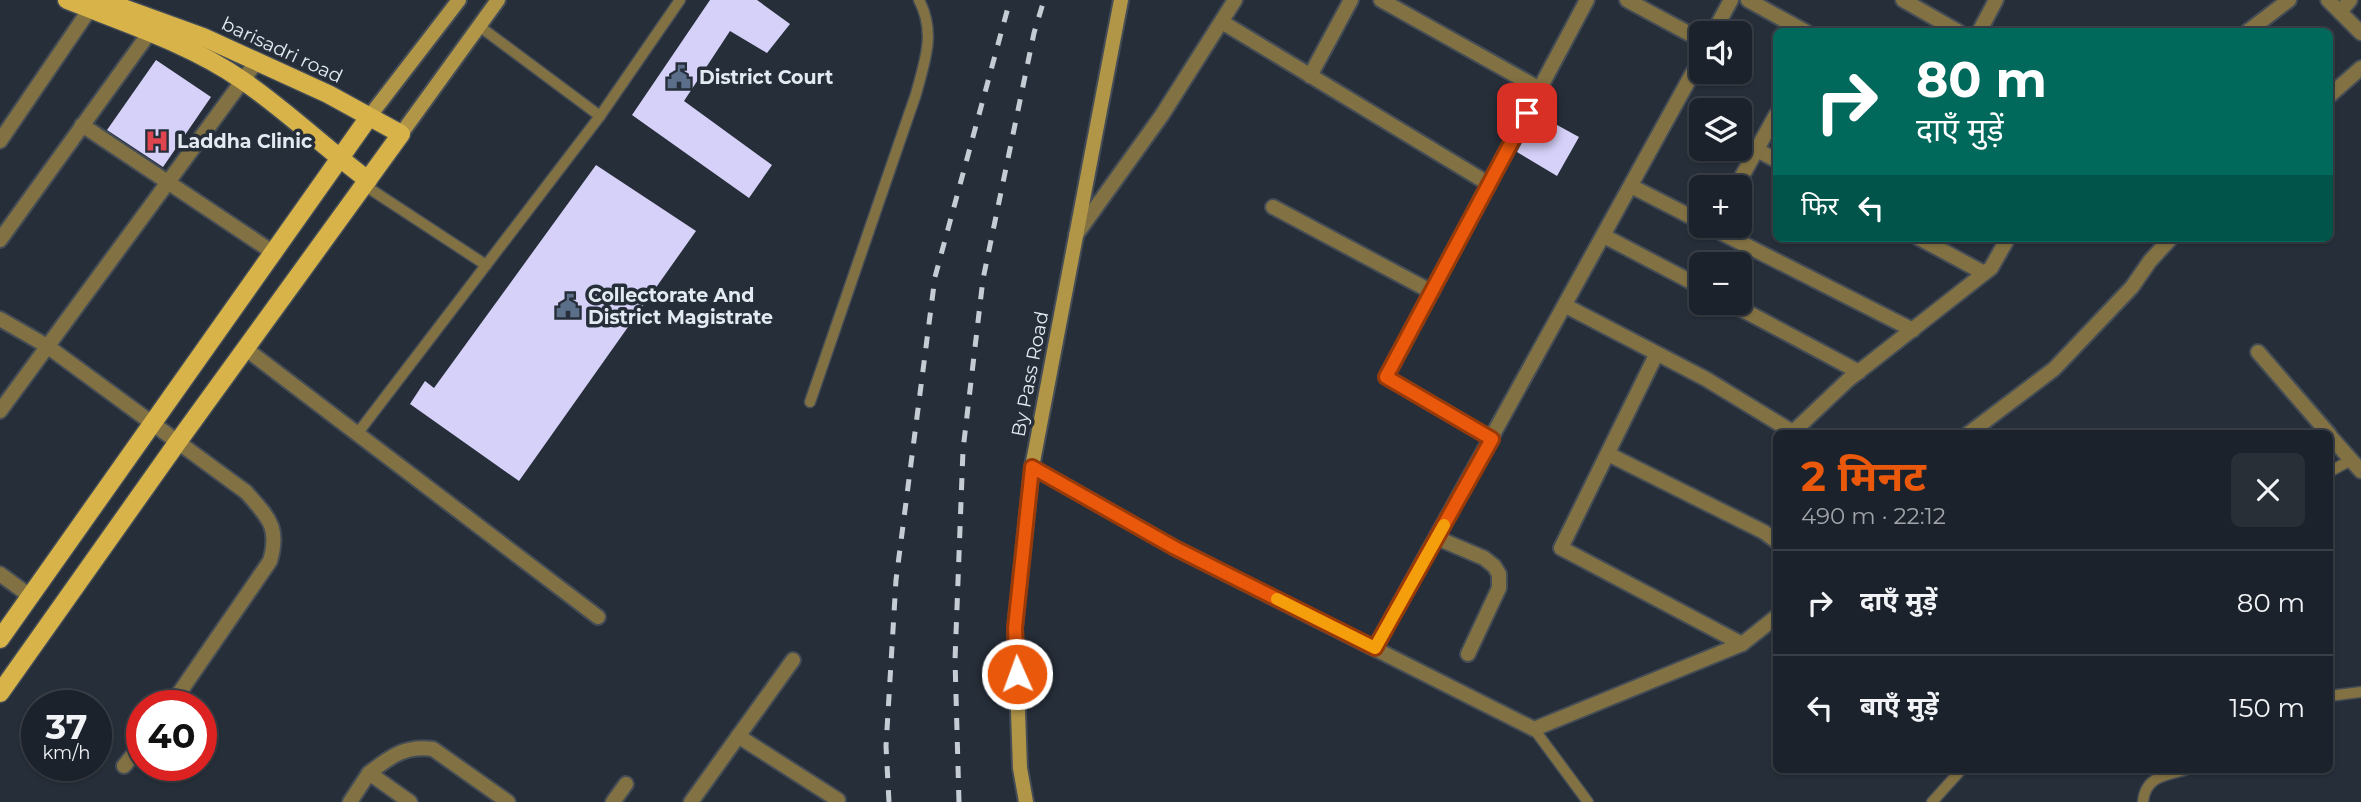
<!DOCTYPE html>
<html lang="hi">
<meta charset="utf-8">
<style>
:root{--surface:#1c222b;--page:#292f37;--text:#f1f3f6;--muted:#a0a4a9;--line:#3a3f47;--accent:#ea580c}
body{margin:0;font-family:Montserrat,"Noto Sans Devanagari",sans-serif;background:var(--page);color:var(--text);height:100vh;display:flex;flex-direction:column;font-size:26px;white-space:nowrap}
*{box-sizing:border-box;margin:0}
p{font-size:23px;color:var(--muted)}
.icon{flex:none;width:38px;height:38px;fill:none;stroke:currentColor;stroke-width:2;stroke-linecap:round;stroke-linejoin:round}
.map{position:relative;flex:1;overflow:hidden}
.sheet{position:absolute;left:1773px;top:430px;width:560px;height:343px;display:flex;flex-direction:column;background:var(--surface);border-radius:10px;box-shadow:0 2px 5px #0004,0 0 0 2px var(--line)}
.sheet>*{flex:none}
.banner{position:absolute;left:1773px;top:28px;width:560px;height:214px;border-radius:10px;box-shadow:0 2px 5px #0004,0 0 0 2px var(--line);background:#00695c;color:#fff;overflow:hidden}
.controls{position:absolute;left:1689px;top:21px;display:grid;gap:14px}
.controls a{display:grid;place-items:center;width:63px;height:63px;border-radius:10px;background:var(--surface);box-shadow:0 2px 5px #0004,0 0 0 2px var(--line);font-size:35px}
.speed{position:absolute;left:21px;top:690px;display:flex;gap:14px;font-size:35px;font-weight:700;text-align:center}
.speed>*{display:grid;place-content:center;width:91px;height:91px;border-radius:50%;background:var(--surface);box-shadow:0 2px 5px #0004,0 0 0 2px var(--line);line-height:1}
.speed small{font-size:18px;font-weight:400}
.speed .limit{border:10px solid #d22;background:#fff;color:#111}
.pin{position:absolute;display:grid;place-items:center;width:60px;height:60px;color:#fff;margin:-30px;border-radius:14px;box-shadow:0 4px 10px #0006}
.me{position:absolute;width:77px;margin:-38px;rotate:358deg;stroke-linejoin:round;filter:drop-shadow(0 0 5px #0008)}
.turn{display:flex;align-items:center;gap:24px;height:147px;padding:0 28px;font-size:32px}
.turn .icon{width:91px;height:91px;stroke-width:2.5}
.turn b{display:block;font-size:49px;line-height:60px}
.then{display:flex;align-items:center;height:66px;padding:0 28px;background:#0003;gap:14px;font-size:26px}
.round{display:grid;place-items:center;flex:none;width:74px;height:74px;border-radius:10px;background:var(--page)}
.headline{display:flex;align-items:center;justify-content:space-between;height:119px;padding:0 28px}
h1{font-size:42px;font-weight:700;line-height:52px;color:var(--accent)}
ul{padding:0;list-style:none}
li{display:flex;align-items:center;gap:21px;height:105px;padding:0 28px;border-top:2px solid var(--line)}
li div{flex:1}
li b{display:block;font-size:26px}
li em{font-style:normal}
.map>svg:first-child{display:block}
</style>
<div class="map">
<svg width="2361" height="802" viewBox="0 0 2361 802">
<rect width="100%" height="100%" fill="#262e39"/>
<g fill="#d6d1f9">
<polygon points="710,0 757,0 790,24 767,53 730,31 684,101 772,165 749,198 632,115"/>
<polygon points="156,60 211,97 163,167 107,130"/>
<polygon points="1537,114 1579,137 1557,176 1517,152"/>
<polygon points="596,165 696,231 519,481 410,404 425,381 434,388"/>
</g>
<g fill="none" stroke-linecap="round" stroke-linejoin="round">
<g stroke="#444c56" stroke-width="13">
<g id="lane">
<polyline points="479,26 600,116 680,0"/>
<polyline points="364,185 486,265"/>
<path d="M 810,402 L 916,94 C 925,60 936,33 919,0"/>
<polyline points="357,434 600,116"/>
<polyline points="2329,472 2351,460"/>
<polyline points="2329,696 2361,692"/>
<polyline points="1534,729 1588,802"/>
<polyline points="1932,802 1961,770"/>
<path d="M 2143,802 C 2145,777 2165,775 2185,770"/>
</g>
</g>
<g stroke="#444c56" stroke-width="18">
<g id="street">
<polyline points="1381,0 1540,89"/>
<polyline points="1627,0 1701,40"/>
<polyline points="1748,0 1806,32"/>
<polyline points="1903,0 1959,32"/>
<polyline points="2328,0 2361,33"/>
<polyline points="2340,12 2350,0"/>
<polyline points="1222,22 1489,184"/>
<polyline points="1979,32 1996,0"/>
<polyline points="2247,32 2289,0"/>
<polyline points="1713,33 1731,0"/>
<polyline points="1310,76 1351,0"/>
<polyline points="2329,96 2361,68"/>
<polyline points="82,125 274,253"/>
<polyline points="0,141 96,0"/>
<polyline points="1757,150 1776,160"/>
<polyline points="1631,186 1701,222"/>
<polyline points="1736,187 1776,115"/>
<polyline points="1273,207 1432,292"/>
<polyline points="1708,226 1913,330"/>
<polyline points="1076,235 1162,115 1235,0"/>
<polyline points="1604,236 1701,287"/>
<polyline points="1919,238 1984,273"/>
<polyline points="0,240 155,25"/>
<polyline points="1730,303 1859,372"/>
<polyline points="1566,306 1706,379 1796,434"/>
<path d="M 0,319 L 47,346 L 246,492 C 268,517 280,527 270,561 L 171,705"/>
<polyline points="246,349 598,617"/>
<polyline points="2258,352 2329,434"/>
<polyline points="1656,355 1561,548 1742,644"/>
<polyline points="0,411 257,61"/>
<polyline points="1793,432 1848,380 1991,268 2008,238"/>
<polyline points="1968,434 2054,369 2132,287 2150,261 2171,238"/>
<polyline points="2329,435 2361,471"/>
<polyline points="1492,439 1386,377 1587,0"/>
<polyline points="1608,454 1764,532 1776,541"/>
<polyline points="1032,467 1175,548 1534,729 1742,644 1776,617"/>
<polyline points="1437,538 1484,558 1494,566 1499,574 1499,588 1468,654"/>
<polyline points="0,574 30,596"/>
<polyline points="1375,648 1701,58"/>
<polyline points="738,736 838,800"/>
<polyline points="124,766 142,744"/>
<path d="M 369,773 C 390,757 405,745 433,749 L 508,802"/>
<polyline points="350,802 369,773 410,802"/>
<polyline points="613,802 626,784"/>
<polyline points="691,802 793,660"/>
</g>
</g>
<g stroke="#444c56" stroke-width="18">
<g id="secondary">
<polyline points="369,117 459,0"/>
<polyline points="401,134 498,0"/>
<polyline points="1026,802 1020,768 1015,628 1032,467 1121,0"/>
</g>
</g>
<g stroke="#444c56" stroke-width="21">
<g id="primary">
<path d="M 67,0 C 125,23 190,44 242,80 C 286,110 325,148 368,180"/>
<polyline points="0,639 369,117"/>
<polyline points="0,693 177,443 401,134 328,94 203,37 101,0"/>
</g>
</g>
<use href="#lane" stroke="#827142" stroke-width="10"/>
<use href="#street" stroke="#827142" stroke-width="14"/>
<use href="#secondary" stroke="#b29648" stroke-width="14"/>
<use href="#primary" stroke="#d7b349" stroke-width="18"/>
<g stroke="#c6ccd4" stroke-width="5" stroke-dasharray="12 12" stroke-linecap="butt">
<polyline points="889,802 886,746 896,580 935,277 1010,0"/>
<polyline points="959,802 955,660 963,450 983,279 1034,33 1044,0"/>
</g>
</g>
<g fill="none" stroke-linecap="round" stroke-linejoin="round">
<g stroke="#983908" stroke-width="18">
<polyline id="route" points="1017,674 1015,628 1032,467 1175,548 1375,648 1492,439 1386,377 1527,113"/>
</g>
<use href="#route" stroke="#ea580c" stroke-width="12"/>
<polyline stroke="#f59e0b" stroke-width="12" points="1277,599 1375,648 1444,525"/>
</g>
<defs>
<g id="civic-bare" transform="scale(1.89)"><path d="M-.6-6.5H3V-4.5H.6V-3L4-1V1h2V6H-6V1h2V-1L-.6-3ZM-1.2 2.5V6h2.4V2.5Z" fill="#5c6f8a" stroke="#262e39" stroke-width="2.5" paint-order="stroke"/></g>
<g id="hospital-bare" transform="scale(1.89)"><path d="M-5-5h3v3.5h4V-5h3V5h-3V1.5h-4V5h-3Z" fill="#e0444e" stroke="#262e39" stroke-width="2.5" paint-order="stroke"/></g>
</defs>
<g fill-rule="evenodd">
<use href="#civic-bare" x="679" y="77"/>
<use href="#hospital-bare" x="157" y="141"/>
<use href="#civic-bare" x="568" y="306"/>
</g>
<g text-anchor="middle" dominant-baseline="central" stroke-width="7" stroke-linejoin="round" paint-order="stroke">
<g font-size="19" fill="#e4eaf1" stroke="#262e39">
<text transform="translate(282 50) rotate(25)">barisadri road</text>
<text transform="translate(1030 374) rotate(-79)">By Pass Road</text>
</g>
<g font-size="19" font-weight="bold" fill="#e4eaf1" stroke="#262e39" text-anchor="start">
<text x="699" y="77">District Court</text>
<text x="177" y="141">Laddha Clinic</text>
<text x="588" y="295">Collectorate And<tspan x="588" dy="22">District Magistrate</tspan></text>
</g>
</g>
</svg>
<div class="controls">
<a><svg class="icon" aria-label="sound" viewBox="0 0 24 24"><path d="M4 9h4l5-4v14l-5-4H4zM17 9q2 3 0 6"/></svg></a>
<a><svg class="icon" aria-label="layers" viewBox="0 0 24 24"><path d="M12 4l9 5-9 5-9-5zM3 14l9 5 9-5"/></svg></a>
<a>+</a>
<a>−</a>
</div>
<div class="speed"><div>37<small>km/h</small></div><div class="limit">40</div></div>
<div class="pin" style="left:1527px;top:113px;background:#d93025"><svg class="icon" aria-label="arrive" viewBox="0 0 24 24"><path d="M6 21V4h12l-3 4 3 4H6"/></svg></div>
<svg class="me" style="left:1017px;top:674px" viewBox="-20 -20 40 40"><circle r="17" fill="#ea580c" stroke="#fff" stroke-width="3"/><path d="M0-11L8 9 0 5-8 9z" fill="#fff"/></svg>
<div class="banner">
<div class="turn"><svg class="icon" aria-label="right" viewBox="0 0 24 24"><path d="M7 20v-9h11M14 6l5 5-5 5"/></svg><div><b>80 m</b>दाएँ मुड़ें</div></div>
<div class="then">फिर<svg class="icon" aria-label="left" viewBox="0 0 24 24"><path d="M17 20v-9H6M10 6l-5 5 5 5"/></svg></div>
</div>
<section class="sheet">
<div class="headline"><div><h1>2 मिनट</h1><p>490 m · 22:12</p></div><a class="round"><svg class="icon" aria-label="close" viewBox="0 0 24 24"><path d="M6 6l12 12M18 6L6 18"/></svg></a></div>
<ul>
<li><svg class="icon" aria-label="right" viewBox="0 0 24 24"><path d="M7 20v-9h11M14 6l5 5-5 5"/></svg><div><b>दाएँ मुड़ें</b></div><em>80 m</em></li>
<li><svg class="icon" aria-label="left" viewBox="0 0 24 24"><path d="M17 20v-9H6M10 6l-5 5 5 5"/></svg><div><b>बाएँ मुड़ें</b></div><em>150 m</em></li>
</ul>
</section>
</div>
